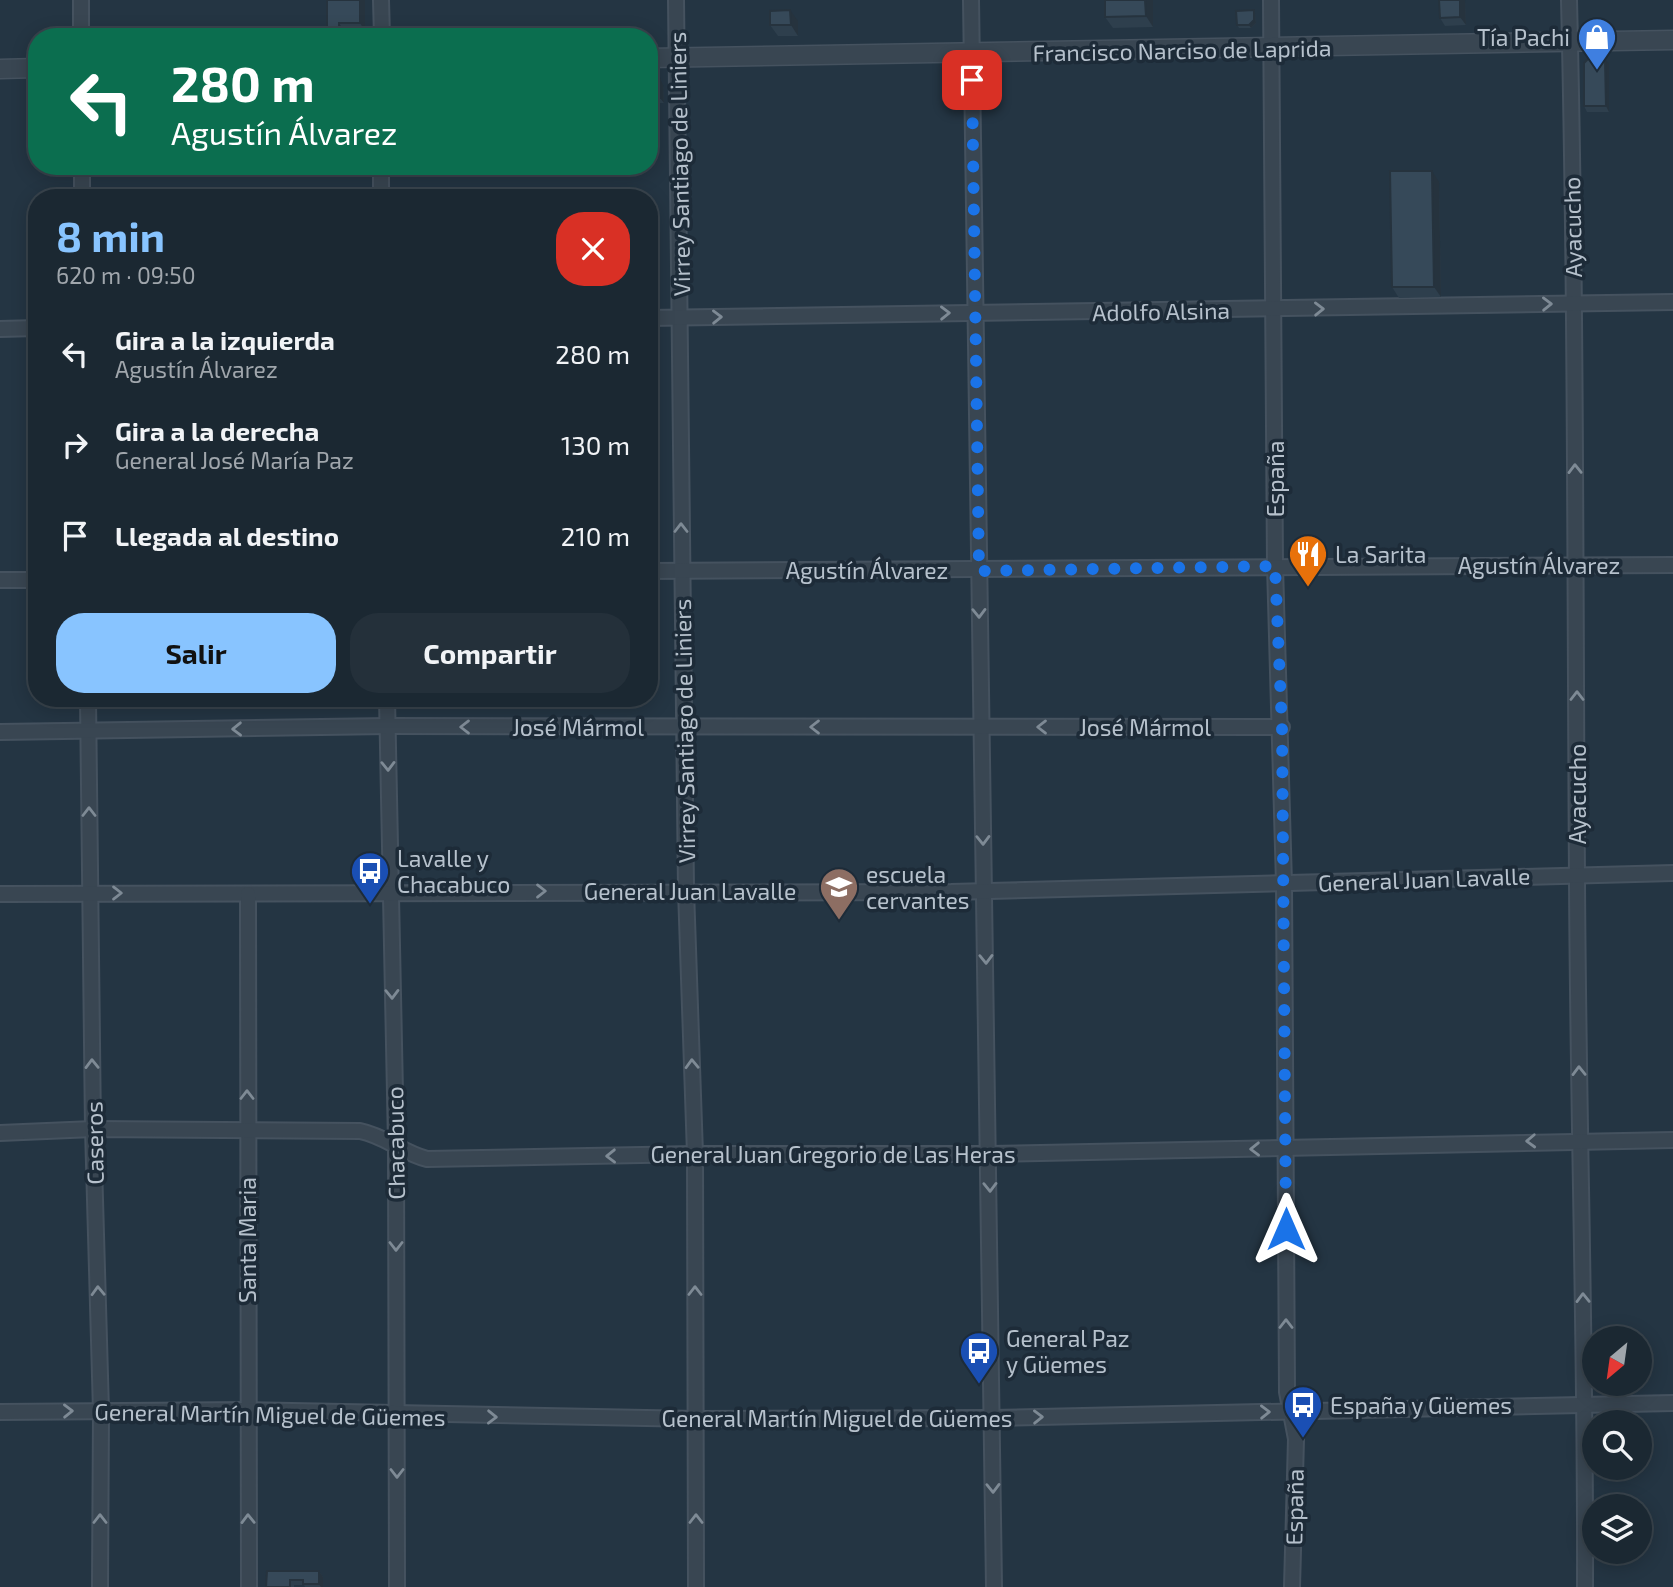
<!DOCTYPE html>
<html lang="es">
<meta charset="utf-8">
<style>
:root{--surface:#1b2832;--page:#24303a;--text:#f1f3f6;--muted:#a0a6ac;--line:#39444d;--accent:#88c4ff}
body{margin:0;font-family:"Exo 2",sans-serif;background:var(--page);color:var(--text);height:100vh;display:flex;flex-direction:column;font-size:26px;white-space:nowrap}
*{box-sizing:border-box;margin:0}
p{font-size:23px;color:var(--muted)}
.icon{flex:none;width:38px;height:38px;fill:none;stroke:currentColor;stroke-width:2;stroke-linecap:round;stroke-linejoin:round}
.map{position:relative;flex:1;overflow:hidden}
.details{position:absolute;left:28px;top:189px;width:630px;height:518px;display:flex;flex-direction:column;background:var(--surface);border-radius:28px;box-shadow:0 4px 18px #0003,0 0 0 2px var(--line)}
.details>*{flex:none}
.guide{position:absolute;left:28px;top:28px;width:630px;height:147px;border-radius:28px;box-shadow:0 4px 18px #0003,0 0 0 2px var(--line);background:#0b6e4f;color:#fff;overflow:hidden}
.needle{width:46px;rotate:209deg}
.buttons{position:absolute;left:1582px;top:1326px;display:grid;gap:14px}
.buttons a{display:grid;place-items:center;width:70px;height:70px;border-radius:50%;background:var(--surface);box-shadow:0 4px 18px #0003,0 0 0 2px var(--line);font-size:35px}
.pin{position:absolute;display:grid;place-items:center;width:60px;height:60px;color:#fff;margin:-30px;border-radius:14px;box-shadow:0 4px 10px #0006}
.me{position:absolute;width:77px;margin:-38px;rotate:0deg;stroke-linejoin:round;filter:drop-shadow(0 0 5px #0008)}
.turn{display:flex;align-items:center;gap:24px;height:147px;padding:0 28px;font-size:32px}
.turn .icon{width:91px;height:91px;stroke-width:2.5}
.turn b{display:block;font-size:49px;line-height:60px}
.round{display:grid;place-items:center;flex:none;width:74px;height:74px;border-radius:28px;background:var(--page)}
.head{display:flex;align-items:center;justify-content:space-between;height:119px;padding:0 28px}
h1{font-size:42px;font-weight:700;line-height:52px;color:var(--accent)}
.button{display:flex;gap:14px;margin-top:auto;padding:14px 28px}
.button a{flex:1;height:80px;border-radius:28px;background:var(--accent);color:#111;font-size:28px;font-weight:700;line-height:80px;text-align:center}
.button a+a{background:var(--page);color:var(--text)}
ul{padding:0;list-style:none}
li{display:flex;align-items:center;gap:21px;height:91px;padding:0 28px}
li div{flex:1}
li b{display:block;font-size:26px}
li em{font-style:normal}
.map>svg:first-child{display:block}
</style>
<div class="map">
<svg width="1673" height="1587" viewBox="0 0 1673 1587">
<rect width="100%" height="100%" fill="#243543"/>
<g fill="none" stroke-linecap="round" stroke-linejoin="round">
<g stroke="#45525f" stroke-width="18">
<g id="minor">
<polyline points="381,0 382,37"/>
<polyline points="676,0 686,890 695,1154 696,1587"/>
<polyline points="971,0 994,1587"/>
<polyline points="1271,0 1275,566 1284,884 1287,1392 1296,1439 1292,1587"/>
<path d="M 1569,0 C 1576,292 1575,585 1577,877 C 1578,1114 1586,1350 1585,1587"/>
<polyline points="81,37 81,0"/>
<polyline points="82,166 82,198"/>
<polyline points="381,198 381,166"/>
<polyline points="649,318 1673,302"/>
<polyline points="0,329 37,328"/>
<polyline points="649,571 1673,565"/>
<polyline points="0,580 37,580"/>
<polyline points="88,698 93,1129 101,1411 100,1587"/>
<polyline points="387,698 396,1143 397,1587"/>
<polyline points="0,732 388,726 1282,727"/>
<polyline points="0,894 951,892 1673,873"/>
<polyline points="248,894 249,1587"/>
<path d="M 0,1133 L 93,1129 L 360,1131 C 385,1136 403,1153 427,1159 L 695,1154 L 990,1154 L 1673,1140"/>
<polyline points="0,1412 247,1410 696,1419 992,1418 1673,1403"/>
</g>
</g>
<g stroke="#45525f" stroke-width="21">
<g id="tertiary">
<polyline points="649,58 1673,40"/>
<polyline points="0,69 37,68"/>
</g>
</g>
<use href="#minor" stroke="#394652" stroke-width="14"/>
<use href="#tertiary" stroke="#394652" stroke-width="18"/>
</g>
<g fill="#2e3f4d">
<polygon points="365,0 365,31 344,31 344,37 333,37 327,29"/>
<polygon points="1105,0 1153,0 1153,27 1113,28 1105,17"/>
<polygon points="1439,0 1465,0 1466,25 1445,26 1440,18"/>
<polygon points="1255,13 1256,23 1251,28 1239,28 1237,25"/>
<polygon points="798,21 798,36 778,36 770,25"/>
<polygon points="1609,64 1609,112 1587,112 1584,106"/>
<polygon points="649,73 663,85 664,103 649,103"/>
<polygon points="1439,182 1441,297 1399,298 1392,287"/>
<polygon points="319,1571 323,1577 323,1587 305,1587 304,1585 294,1585 294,1587 266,1587"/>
</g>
<g fill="#26333e">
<polygon points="360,0 365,0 365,31 360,23"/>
<polygon points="1145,0 1153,0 1153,27 1146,16"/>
<polygon points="1460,0 1465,0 1466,25 1460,17"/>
<polygon points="790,10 798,21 798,36 791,25"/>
<polygon points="1254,10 1255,13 1256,23 1251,28 1249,25"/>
<polygon points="339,23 344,31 344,37 339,29"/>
<polygon points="1605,59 1609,64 1609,112 1606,106"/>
<polygon points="660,79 663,85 664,103 660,98"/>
<polygon points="1432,171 1439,182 1441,297 1434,287"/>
<polygon points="319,1571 323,1577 323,1587 321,1587 319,1584"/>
</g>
<g fill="#364959" stroke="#26333e" stroke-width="2">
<polygon points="327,0 360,0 360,23 339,23 339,29 327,29"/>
<polygon points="1105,0 1145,0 1146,16 1105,17"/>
<polygon points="1439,0 1460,0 1460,17 1440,18"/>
<polygon points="790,10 791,25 770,25 770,11"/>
<polygon points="1254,10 1254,20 1249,25 1237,25 1236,11"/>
<polygon points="1588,59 1605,59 1606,106 1584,106 1584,63"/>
<polygon points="654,72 660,79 660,98 649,98 649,73"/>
<polygon points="1390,171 1432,171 1434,287 1392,287"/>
<polygon points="267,1571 319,1571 319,1584 303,1584 303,1580 290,1580 290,1587 266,1587"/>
</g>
<defs><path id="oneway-chevron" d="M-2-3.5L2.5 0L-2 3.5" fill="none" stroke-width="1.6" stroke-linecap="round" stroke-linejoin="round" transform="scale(1.75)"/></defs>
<g stroke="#7e8a95">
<use href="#oneway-chevron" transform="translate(1547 304) rotate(-1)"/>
<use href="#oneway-chevron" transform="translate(1319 309) rotate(-1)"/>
<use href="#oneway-chevron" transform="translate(945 313) rotate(-1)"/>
<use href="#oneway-chevron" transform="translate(717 317) rotate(-1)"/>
<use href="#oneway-chevron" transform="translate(1575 469) rotate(-91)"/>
<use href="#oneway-chevron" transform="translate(681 528) rotate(-90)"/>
<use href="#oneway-chevron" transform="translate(979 613) rotate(89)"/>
<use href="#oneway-chevron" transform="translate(1577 696) rotate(-90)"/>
<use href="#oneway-chevron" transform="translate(465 727) rotate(-180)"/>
<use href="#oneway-chevron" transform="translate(815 727) rotate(-180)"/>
<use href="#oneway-chevron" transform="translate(1042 727) rotate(-180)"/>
<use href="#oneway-chevron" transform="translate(237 729) rotate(179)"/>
<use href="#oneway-chevron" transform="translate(388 766) rotate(89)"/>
<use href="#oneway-chevron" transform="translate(89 812) rotate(-90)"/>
<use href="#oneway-chevron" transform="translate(983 840) rotate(89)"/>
<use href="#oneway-chevron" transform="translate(541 891)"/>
<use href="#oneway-chevron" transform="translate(117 893)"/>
<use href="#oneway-chevron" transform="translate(986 959) rotate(89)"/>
<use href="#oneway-chevron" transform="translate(392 994) rotate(89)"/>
<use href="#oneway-chevron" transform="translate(92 1064) rotate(-91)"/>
<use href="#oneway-chevron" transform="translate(692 1064) rotate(-92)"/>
<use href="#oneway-chevron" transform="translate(1579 1071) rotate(-91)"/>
<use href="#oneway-chevron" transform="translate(247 1095) rotate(-90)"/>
<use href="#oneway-chevron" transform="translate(1531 1141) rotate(178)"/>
<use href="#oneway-chevron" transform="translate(1255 1149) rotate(179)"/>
<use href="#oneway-chevron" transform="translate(611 1156) rotate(179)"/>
<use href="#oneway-chevron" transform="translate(990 1187) rotate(89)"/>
<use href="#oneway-chevron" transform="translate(396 1246) rotate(90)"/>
<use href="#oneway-chevron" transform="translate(98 1291) rotate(-92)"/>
<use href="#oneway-chevron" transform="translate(695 1291) rotate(-90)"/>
<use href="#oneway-chevron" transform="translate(1583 1298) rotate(-91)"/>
<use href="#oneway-chevron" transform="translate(1286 1324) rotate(-90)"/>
<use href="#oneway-chevron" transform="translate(68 1411) rotate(-1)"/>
<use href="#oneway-chevron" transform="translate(1265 1412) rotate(-1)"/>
<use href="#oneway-chevron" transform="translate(492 1417) rotate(1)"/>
<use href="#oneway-chevron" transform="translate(1038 1417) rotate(-1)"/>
<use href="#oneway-chevron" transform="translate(397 1473) rotate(90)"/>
<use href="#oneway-chevron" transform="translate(993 1488) rotate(89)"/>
<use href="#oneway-chevron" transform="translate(100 1519) rotate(-90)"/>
<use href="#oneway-chevron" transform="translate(248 1519) rotate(-91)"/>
<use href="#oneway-chevron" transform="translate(696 1519) rotate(-90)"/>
</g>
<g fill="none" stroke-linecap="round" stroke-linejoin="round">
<polyline stroke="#1a73e8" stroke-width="12" stroke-dasharray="0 21.6" points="972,80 979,571 1275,566 1282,727 1286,1229"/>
</g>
<defs>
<g id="shop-pin" transform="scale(2.0125)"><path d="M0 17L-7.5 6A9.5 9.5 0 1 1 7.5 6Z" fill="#3f7fe0" stroke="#1d2b38"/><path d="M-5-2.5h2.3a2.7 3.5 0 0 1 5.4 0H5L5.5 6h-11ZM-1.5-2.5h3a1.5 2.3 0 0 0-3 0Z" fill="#fff"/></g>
<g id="restaurant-pin" transform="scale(2.0125)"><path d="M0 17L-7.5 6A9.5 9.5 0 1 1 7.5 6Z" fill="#e8710a" stroke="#1d2b38"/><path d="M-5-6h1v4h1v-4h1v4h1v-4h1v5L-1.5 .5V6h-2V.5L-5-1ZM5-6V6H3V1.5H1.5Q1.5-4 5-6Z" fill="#fff"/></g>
<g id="bus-pin" transform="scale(2.0125)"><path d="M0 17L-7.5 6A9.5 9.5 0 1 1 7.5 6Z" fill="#1a4fb4" stroke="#1d2b38"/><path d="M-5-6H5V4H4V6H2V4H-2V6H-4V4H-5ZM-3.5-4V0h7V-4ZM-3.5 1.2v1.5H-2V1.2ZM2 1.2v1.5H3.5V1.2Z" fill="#fff"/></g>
<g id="school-pin" transform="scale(2.0125)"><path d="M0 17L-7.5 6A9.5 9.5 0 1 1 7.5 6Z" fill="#8d6e63" stroke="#1d2b38"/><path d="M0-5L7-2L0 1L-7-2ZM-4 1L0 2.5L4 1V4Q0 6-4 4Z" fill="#fff"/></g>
</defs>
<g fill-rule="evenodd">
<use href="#shop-pin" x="1597" y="37"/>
<use href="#restaurant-pin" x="1308" y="554"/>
<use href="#bus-pin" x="370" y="871"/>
<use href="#school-pin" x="839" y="887"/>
<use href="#bus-pin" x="979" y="1351"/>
<use href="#bus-pin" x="1303" y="1405"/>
</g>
<g text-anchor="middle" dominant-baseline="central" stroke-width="7" stroke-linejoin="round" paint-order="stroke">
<g font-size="23" fill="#b6c1cc" stroke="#1d2b38" text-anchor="start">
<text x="1570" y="37" text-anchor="end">Tía Pachi</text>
<text x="1335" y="554">La Sarita</text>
<text x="397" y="858">Lavalle y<tspan x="397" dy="26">Chacabuco</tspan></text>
<text x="866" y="874">escuela<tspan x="866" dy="26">cervantes</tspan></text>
<text x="1006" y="1338">General Paz<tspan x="1006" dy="26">y Güemes</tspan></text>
<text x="1330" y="1405">España y Güemes</text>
</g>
<g font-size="23" fill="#b6c1cc" stroke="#1d2b38">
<text transform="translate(1182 50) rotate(-1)">Francisco Narciso de Laprida</text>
<text transform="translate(679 164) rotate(-91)">Virrey Santiago de Liniers</text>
<text transform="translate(1572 227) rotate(-91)">Ayacucho</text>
<text transform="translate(1161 311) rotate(-1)">Adolfo Alsina</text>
<text transform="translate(1275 479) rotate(-90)">España</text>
<text x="1539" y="565">Agustín Álvarez</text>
<text x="867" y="570">Agustín Álvarez</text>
<text x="578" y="727">José Mármol</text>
<text x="1145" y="727">José Mármol</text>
<text transform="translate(684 731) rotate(-91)">Virrey Santiago de Liniers</text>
<text transform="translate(1577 794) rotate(-90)">Ayacucho</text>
<text transform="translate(1424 879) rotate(-2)">General Juan Lavalle</text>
<text x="690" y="891">General Juan Lavalle</text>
<text transform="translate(94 1143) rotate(-91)">Caseros</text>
<text transform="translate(395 1143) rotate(-91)">Chacabuco</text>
<text x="833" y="1154">General Juan Gregorio de Las Heras</text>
<text transform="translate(247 1240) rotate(-90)">Santa Maria</text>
<text transform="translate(270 1414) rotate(1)">General Martín Miguel de Güemes</text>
<text x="837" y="1418">General Martín Miguel de Güemes</text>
<text transform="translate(1294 1507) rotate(-89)">España</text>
</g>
</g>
</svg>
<div class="buttons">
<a><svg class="needle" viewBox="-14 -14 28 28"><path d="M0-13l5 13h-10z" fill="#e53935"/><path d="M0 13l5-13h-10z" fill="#a0a6ac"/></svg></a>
<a><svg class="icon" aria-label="search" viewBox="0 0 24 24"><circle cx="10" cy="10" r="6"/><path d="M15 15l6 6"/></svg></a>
<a><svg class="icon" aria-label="layers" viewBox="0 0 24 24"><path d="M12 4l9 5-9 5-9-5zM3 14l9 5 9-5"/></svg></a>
</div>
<div class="pin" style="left:972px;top:80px;background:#d93025"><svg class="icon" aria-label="arrive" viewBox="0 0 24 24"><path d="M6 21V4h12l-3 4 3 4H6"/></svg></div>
<svg class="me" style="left:1286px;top:1229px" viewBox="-20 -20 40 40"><path d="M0-17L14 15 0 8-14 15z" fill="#1a73e8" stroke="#fff" stroke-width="4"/></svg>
<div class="guide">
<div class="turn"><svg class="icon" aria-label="left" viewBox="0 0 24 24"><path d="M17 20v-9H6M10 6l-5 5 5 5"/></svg><div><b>280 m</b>Agustín Álvarez</div></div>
</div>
<section class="details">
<div class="head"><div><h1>8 min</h1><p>620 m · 09:50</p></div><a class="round" style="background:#d93025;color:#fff"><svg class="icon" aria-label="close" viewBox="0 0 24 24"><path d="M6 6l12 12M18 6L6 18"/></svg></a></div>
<ul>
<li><svg class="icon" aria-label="left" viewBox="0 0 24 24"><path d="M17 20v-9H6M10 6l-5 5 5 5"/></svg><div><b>Gira a la izquierda</b><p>Agustín Álvarez</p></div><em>280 m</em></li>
<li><svg class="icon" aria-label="right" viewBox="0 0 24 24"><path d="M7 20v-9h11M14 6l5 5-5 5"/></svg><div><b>Gira a la derecha</b><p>General José María Paz</p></div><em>130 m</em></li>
<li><svg class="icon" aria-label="arrive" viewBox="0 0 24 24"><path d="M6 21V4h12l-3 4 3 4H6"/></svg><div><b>Llegada al destino</b></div><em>210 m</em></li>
</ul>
<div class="button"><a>Salir</a><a>Compartir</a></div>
</section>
</div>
